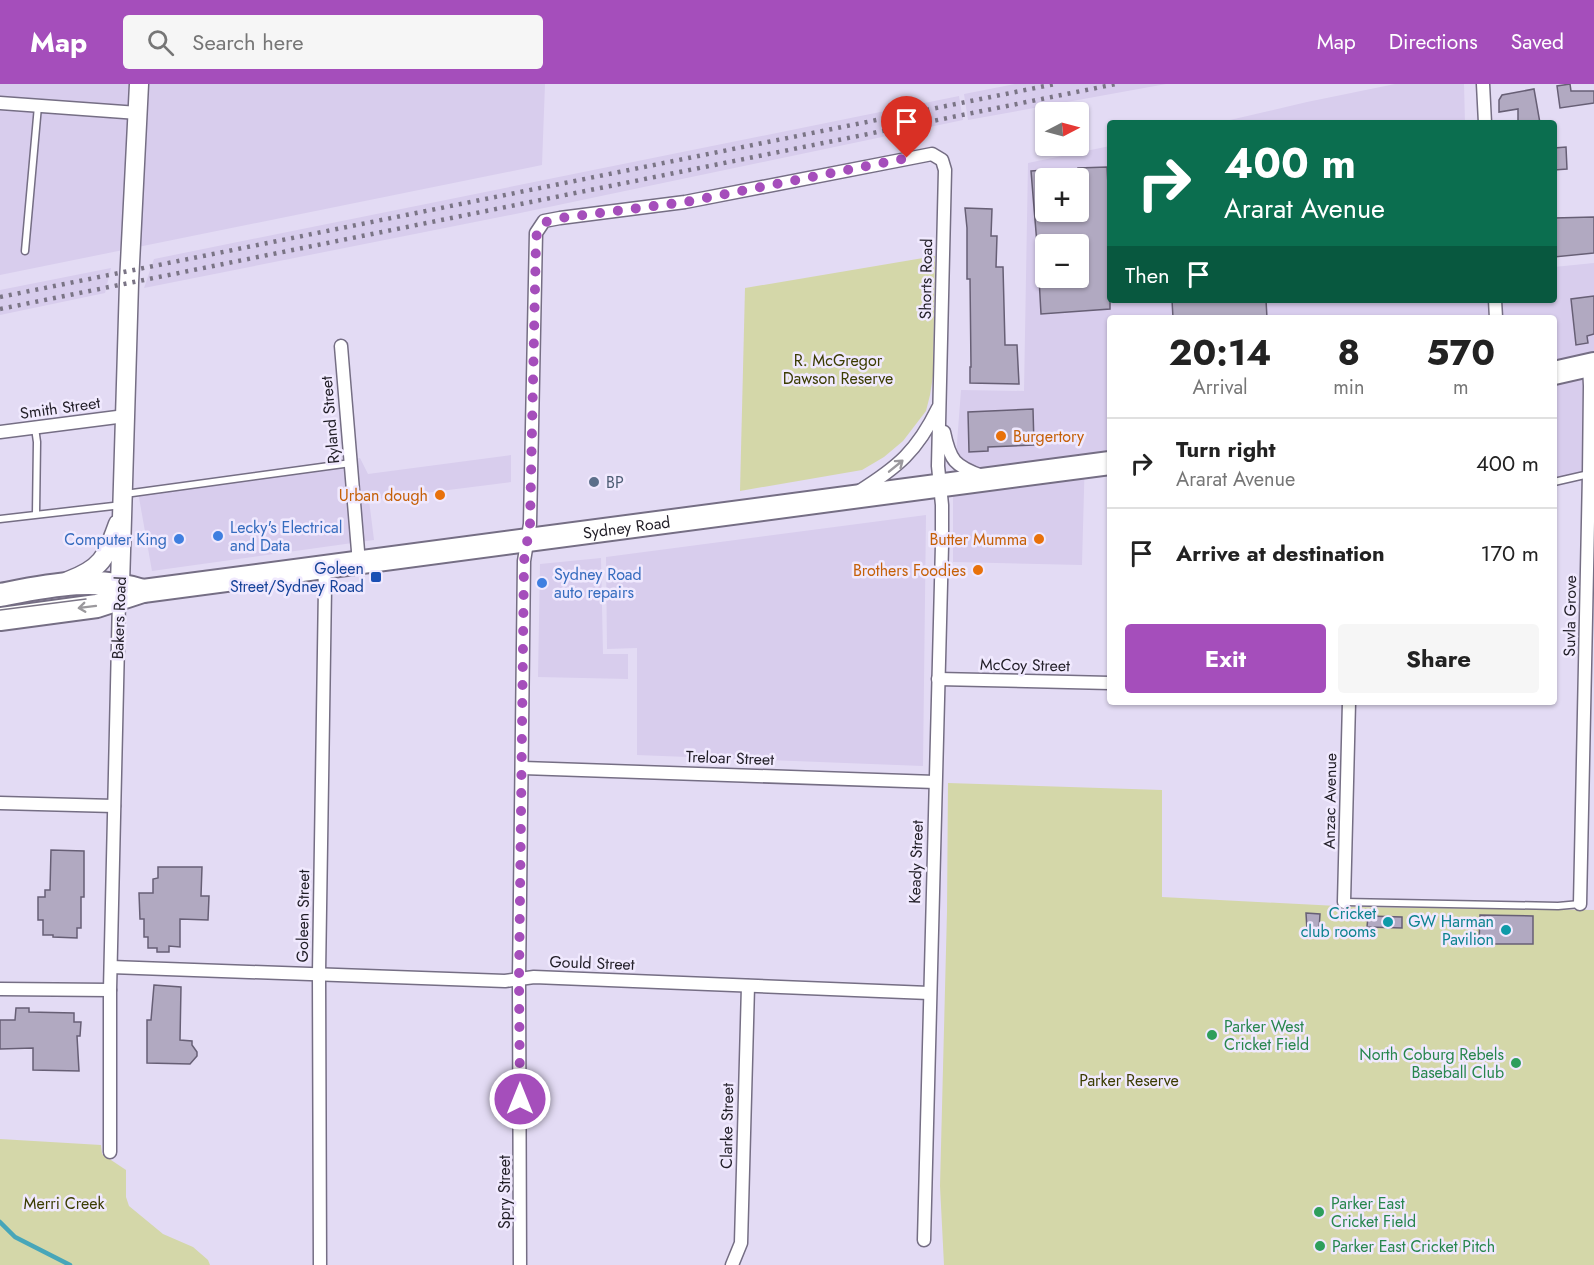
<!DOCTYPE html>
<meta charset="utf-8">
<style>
:root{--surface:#fff;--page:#f6f6f6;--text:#222;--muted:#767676;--line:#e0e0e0;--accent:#a54ebb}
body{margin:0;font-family:Jost,sans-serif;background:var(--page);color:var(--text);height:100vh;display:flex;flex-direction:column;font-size:22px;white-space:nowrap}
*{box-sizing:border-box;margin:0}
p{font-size:20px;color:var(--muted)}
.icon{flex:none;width:33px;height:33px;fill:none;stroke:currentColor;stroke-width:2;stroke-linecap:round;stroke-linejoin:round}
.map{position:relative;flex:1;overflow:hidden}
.sheet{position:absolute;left:1107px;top:231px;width:450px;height:390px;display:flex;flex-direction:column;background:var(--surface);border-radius:6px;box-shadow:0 2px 4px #0004}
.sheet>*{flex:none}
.banner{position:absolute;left:1107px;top:36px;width:450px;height:183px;border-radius:6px;box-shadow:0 2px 4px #0004;background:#0b6e4f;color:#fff;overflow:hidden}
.needle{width:39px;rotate:84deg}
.controls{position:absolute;left:1035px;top:18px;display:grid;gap:12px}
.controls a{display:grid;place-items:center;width:54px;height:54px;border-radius:6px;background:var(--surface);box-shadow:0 2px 4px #0004;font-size:30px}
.pin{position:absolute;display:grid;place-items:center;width:51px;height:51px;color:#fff;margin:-62px -26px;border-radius:50% 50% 50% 0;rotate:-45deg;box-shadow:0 0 6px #0007}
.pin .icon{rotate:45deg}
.me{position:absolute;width:66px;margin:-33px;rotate:0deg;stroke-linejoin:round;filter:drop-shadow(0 0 4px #0008)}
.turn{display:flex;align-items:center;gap:21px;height:126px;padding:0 18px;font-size:27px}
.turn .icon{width:78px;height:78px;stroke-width:2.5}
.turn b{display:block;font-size:42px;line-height:51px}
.then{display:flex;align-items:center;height:57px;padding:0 18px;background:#0003;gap:12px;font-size:22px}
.eta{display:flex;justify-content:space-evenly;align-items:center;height:102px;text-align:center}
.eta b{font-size:36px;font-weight:700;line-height:42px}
.button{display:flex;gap:12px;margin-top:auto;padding:12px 18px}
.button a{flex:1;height:69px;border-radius:6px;background:var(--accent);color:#fff;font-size:24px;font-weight:700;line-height:69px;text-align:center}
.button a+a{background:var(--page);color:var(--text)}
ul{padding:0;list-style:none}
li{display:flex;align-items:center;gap:18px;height:90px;padding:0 18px;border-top:2px solid var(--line)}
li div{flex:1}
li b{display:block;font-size:22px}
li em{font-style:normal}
header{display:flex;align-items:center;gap:36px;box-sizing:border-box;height:84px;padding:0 30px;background:var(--accent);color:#fff}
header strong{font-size:28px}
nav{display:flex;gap:33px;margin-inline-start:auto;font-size:21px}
.search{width:420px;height:54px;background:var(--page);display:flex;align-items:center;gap:15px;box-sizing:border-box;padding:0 21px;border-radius:6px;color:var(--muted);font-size:22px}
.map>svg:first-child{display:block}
</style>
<header>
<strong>Map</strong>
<div class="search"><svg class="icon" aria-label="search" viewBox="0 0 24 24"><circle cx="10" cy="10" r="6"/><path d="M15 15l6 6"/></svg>Search here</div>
<nav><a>Map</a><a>Directions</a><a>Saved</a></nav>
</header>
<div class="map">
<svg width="1594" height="1181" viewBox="0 0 1594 1181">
<rect width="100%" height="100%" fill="#e3dbf4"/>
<g fill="#d8cded" fill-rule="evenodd">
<polygon points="0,0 545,0 542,81 0,191"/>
<polygon points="1015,0 1166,0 968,36 964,10"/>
<polygon points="1395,0 1464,0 1465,39 1217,39 1307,18"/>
<polygon points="959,12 963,36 525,128 144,204 154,175"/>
<path d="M 1110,62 L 1110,216 L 1554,216 L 1554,183 L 1594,179 L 1594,273 L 1582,276 L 1583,388 L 1554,394 L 1554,234 L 1110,234 L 1110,366 L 1085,370 L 1082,481 L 953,478 L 953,412 L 961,306 L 1024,307 L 1028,79 ZM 1046,94 L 1078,94 L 1078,128 L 1046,128 ZM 1046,160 L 1078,160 L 1078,194 L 1046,194 Z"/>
<polygon points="111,184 105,209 0,231 0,206"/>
<polygon points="511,371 511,398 369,416 374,456 152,487 138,408 360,374 368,390"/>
<polygon points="926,431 923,682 637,671 637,564 607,565 606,473"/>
<polygon points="601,474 603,570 628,570 628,595 538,593 540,480"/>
</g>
<g fill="#d4d7a9">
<polygon points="935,172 933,292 930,311 926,327 903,357 884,373 862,386 740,407 745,204"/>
<polygon points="948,699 1162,706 1162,813 1357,823 1594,826 1594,1181 944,1181 940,1102 947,827"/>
<polygon points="0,1055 101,1061 102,1070 126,1086 126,1113 129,1122 163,1150 193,1163 208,1176 210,1181 0,1181"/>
</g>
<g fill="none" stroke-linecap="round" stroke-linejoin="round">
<polyline stroke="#47a6b9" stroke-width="4.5" points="0,1138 15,1153 70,1181"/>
</g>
<g fill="#b1a9c1" stroke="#675f75" stroke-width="1.5">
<polygon points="1570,0 1571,7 1594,7 1594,19 1560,24 1557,2"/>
<polygon points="1534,5 1540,39 1518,39 1518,25 1499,28 1499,16 1502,11"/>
<polygon points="1566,63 1567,85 1554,86 1554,64"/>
<polygon points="1107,83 1110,138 1110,225 1041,230 1039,194 1078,194 1078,160 1037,160 1031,87 1046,86 1046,128 1078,128 1078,84"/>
<polygon points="965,124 992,125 991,152 997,152 996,183 1003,183 1005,261 1017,261 1019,300 970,299 970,283 971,283 970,195 967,195 967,144"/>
<polygon points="1594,133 1594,169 1554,173 1554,134"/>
<polygon points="1594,212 1594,250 1587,252 1588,259 1576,261 1571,215"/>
<polygon points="1172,216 1266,216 1267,234 1173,234"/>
<polygon points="1033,325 1034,361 988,363 988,367 969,368 968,328"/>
<polygon points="51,766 84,767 84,813 81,813 81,844 77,844 77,854 53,853 53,851 43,851 43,836 38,836 38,813 45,813 45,806 50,806"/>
<polygon points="158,783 202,783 201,812 209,812 208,836 180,835 180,863 169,862 169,868 157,868 157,864 148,864 148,853 144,853 144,835 140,835 139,809 153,809 153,795 158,794"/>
<polygon points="1306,829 1320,830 1319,846 1307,846"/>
<polygon points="1480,831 1533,832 1533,860 1479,860"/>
<polygon points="1368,832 1402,833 1402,844 1367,843"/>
<polygon points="154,901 181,903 180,956 192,957 192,961 197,968 197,972 190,980 147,979 147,936 151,936"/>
<polygon points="16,924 29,924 29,928 74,929 74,938 81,938 80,952 77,952 79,987 33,986 33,964 0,965 0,936 15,936"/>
</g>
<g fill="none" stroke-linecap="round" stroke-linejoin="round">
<g stroke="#756e84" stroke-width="9">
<g id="lane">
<polyline points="25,167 38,22"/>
<polyline points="35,344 37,358 36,430"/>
<polyline points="1554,398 1589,390"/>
<polyline points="125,410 351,379"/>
<polyline points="0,435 122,421"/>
<polyline points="1344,818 1558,822 1580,820"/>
</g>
</g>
<g stroke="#756e84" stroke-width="15">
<g id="street">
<polyline points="1483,0 1485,39"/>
<polyline points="0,19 138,29"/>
<polyline points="1495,216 1496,234"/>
<polyline points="341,262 359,479"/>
<polyline points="0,348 125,332"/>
<path d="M 944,348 C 950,377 955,382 982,392"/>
<path d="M 858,408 C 898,383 917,367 938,324"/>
<polyline points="938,595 1110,599"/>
<polyline points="523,684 935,698"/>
<polyline points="0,719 114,722"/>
<polyline points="1344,818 1349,618"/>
<polyline points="1580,820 1589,390 1590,302 1589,281"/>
<polyline points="111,883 505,897 534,893 929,909"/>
<polyline points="0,905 110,906"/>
<polyline points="110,1068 110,906 119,516"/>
<polyline points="320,1181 319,889 325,503 324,483"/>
<polyline points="520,1181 519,896 524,477 530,440 536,149 544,137 560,134 685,118 932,70 942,76 945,86 938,382 942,421 942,461 924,1156"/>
<polyline points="732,1181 741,1159 748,902"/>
</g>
</g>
<g stroke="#756e84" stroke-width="21">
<g id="secondary">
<path d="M 68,497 C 103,484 106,473 118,440"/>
<polyline points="120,501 129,199 139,0"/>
</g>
</g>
<g stroke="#756e84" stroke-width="26">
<g id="highway">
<polyline points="1554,289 1594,280"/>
<path d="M 0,511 C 47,502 96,491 143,507"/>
<path id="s1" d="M 0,535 L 97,522 L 143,507 L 1110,379"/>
</g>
</g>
<use href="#lane" stroke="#fff" stroke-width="6"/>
<use href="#street" stroke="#fff" stroke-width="12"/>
<use href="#secondary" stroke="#fff" stroke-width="18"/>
<use href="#highway" stroke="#fff" stroke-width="22"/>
<polyline stroke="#7a7485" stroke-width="1.5" points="0,526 86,515"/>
<g stroke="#7a7485" stroke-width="4.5" stroke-dasharray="3 6" stroke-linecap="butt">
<polyline points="0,213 1055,0"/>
<polyline points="0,225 1116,0"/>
</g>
</g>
<defs><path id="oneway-shaft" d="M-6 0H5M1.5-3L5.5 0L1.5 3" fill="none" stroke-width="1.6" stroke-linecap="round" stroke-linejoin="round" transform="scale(1.5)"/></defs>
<g stroke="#9b999d">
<use href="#oneway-shaft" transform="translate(896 382) rotate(-39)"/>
<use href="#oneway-shaft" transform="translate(87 523) rotate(173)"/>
</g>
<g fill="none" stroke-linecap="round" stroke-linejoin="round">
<path stroke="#a54ebb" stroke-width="10" stroke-dasharray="0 18" d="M 520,1015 L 519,896 L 524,477 L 530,440 L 536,157 C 537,140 545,137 560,134 L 686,118 L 907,74"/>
</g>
<g fill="#e8710a" stroke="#f0e9fe" stroke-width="2">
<circle cx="1001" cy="352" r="6"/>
<circle cx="440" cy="411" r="6"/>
<circle cx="1039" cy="455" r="6"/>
<circle cx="978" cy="486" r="6"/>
</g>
<circle fill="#5c6f8a" stroke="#f0e9fe" stroke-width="2" cx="594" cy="398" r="6"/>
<g fill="#3f7fe0" stroke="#f0e9fe" stroke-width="2">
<circle cx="218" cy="452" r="6"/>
<circle cx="179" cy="455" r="6"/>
<circle cx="542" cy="499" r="6"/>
</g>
<rect fill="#1a4fb4" stroke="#f0e9fe" stroke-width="2" x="370" y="487" width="12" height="12" rx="3"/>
<g fill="#0f9aa8" stroke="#f0e9fe" stroke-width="2">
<circle cx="1388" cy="838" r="6"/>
<circle cx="1506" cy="846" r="6"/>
</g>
<g fill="#2e9e5b" stroke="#f0e9fe" stroke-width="2">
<circle cx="1212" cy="951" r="6"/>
<circle cx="1516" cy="979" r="6"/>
<circle cx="1319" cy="1128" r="6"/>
<circle cx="1320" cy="1162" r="6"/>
</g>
<g text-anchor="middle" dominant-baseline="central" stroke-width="5" stroke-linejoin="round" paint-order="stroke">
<g font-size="16" fill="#201d26" stroke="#f0e9fe">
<text transform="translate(926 195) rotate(-89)">Shorts Road</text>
<text transform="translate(60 324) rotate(-8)">Smith Street</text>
<text transform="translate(330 336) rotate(-95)">Ryland Street</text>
<text stroke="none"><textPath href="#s1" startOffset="634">Sydney Road</textPath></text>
<text transform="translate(1570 532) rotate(-89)">Suvla Grove</text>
<text transform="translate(119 534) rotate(-88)">Bakers Road</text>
<text transform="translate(1025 581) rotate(1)">McCoy Street</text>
<text transform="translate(730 674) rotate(2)">Treloar Street</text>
<text transform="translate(1330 717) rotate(-89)">Anzac Avenue</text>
<text transform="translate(916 778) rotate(-88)">Keady Street</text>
<text transform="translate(303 832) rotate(-89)">Goleen Street</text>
<text transform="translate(592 879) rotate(2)">Gould Street</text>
<text transform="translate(727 1042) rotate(-89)">Clarke Street</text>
<text transform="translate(504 1108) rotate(-90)">Spry Street</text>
</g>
<g font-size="16" fill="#3b3c02" stroke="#f0e9fe">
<text x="838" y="276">R. McGregor<tspan x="838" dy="18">Dawson Reserve</tspan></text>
<text x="1129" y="996">Parker Reserve</text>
<text x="64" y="1119">Merri Creek</text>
</g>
<g font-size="16" fill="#c56008" stroke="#f0e9fe" text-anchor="end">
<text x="1013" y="352" text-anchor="start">Burgertory</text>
<text x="428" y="411">Urban dough</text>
<text x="1027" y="455">Butter Mumma</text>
<text x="966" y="486">Brothers Foodies</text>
</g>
<g font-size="16" fill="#4e5e75" stroke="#f0e9fe" text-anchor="start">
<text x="606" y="398">BP</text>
</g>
<g font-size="16" fill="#366cbe" stroke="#f0e9fe" text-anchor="start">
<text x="230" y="443">Lecky's Electrical<tspan x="230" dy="18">and Data</tspan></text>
<text x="167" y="455" text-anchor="end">Computer King</text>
<text x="554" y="490">Sydney Road<tspan x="554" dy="18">auto repairs</tspan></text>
</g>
<g font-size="16" fill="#164399" stroke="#f0e9fe" text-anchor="end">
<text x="364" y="484">Goleen<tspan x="364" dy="18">Street/Sydney Road</tspan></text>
</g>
<g font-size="16" fill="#0d838f" stroke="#f0e9fe" text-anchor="end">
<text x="1376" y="829">Cricket<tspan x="1376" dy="18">club rooms</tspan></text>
<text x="1494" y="837">GW Harman<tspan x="1494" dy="18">Pavilion</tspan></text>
</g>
<g font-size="16" fill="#27864d" stroke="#f0e9fe" text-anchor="start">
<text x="1224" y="942">Parker West<tspan x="1224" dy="18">Cricket Field</tspan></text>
<text x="1504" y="970" text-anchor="end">North Coburg Rebels<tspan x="1504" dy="18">Baseball Club</tspan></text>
<text x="1331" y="1119">Parker East<tspan x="1331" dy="18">Cricket Field</tspan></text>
<text x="1332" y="1162">Parker East Cricket Pitch</text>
</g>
</g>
</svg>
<div class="controls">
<a><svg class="needle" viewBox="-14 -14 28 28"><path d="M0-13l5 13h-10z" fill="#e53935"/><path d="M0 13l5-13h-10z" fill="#767676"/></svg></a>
<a>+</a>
<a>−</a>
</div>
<div class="pin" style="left:907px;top:74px;background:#d93025"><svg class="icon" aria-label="arrive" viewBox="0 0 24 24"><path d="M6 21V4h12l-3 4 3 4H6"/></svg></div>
<svg class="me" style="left:520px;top:1015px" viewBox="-20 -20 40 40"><circle r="17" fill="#a54ebb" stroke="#fff" stroke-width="3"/><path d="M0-11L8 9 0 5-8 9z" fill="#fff"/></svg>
<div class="banner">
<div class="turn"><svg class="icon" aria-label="right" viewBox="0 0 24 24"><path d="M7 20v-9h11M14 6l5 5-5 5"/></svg><div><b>400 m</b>Ararat Avenue</div></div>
<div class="then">Then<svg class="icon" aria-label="arrive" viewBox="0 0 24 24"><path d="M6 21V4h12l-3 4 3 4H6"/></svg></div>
</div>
<section class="sheet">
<div class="eta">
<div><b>20:14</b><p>Arrival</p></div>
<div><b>8</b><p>min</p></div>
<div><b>570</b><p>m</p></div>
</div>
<ul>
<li><svg class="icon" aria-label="right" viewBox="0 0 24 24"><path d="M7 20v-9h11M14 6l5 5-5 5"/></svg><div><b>Turn right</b><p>Ararat Avenue</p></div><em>400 m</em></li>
<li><svg class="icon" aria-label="arrive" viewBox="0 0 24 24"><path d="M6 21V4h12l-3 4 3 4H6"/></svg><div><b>Arrive at destination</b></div><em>170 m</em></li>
</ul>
<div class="button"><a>Exit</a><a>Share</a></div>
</section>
</div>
